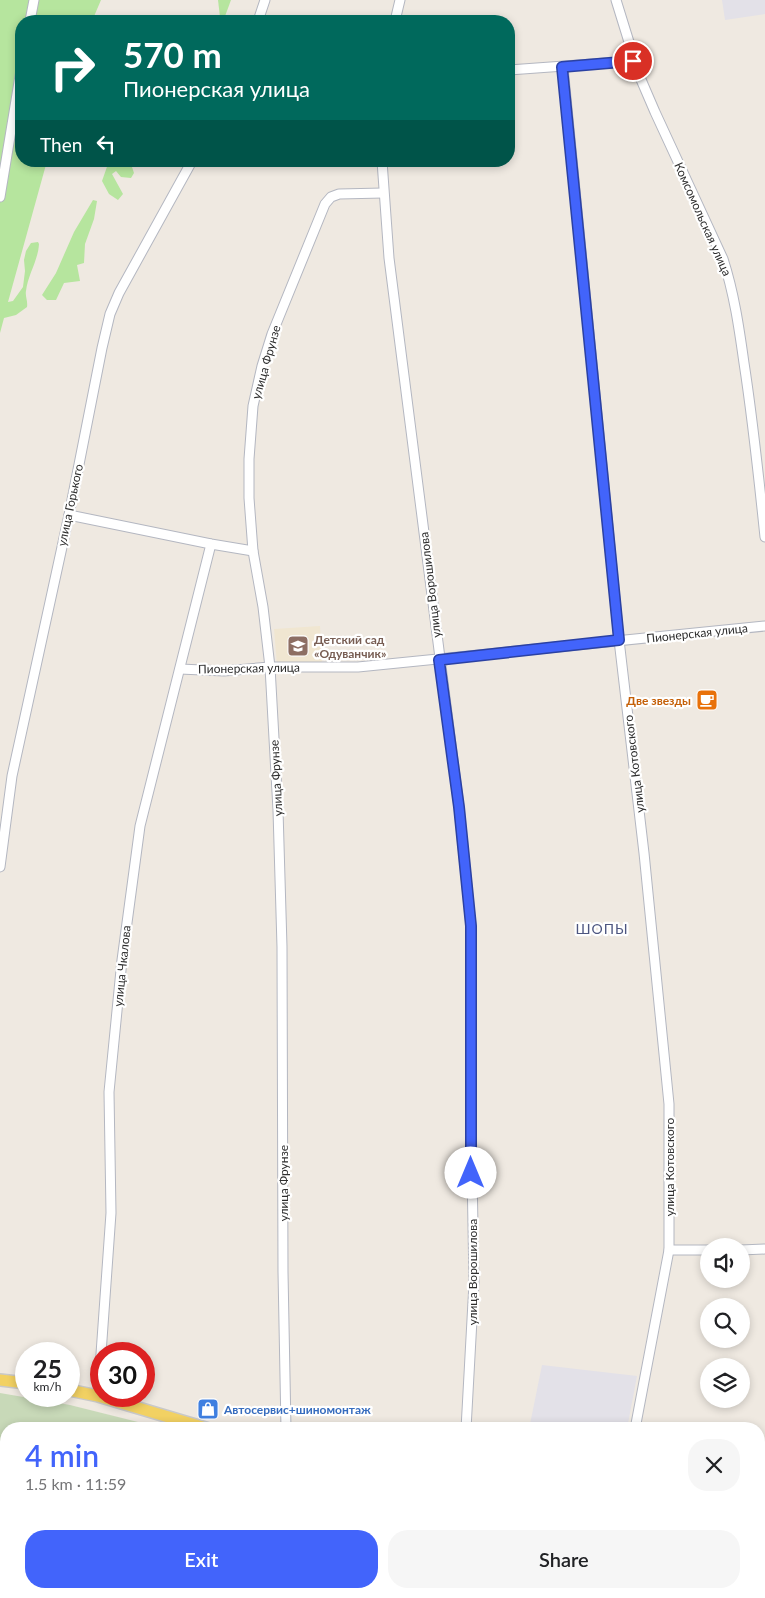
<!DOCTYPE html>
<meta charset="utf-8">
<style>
:root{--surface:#fff;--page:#f6f6f6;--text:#202124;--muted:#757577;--accent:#4264fb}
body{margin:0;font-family:Lato,sans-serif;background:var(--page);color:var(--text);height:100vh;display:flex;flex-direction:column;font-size:19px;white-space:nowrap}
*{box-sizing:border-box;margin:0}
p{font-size:16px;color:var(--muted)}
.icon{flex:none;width:28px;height:28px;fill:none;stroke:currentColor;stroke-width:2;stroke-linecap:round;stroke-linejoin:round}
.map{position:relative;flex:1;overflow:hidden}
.details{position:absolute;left:0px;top:1422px;width:765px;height:176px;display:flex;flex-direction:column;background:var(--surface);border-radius:20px 20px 0 0;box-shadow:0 2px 8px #0003}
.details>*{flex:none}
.guide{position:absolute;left:15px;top:15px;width:500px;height:152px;border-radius:20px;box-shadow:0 2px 8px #0003;background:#00695c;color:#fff;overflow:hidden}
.buttons{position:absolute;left:700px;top:1238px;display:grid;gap:10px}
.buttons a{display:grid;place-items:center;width:50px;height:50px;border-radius:50%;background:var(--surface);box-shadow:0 2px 8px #0003;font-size:25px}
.speed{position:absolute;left:15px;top:1342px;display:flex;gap:10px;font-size:25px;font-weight:700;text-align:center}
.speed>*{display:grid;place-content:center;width:65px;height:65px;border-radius:50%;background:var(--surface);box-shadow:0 2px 8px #0003;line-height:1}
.speed small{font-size:12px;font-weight:400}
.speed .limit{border:8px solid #d22;background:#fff;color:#111}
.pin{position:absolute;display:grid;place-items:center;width:42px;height:42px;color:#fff;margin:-21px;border:2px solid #fff;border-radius:50%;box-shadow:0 1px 5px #0007}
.me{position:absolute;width:55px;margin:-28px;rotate:0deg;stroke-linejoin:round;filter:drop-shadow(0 0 4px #0008)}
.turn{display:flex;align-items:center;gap:18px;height:105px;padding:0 25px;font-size:22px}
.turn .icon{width:65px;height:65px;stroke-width:2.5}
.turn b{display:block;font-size:35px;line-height:42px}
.then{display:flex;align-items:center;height:48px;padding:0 25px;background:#0003;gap:10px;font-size:19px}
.round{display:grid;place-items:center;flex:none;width:52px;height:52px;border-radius:20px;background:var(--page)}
.overview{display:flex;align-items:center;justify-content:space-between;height:85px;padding:0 25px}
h1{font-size:30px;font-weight:600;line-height:38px;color:var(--accent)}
.button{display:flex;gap:10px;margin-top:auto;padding:10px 25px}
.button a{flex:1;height:58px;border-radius:20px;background:var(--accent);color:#fff;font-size:20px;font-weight:600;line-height:58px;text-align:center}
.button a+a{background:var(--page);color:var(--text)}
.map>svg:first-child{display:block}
</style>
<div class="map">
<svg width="765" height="1598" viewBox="0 0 765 1598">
<rect width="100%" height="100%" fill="#efe9e1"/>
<g fill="#e3e1e8">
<polygon points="722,0 765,0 765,14 725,20"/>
<polygon points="542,1365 637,1376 627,1429 529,1429"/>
</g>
<polygon fill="#f0e6d1" points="320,626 322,662 277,665 274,629"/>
<g fill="#b6e59e">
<path d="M 0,0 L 101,0 L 92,21 L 21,21 L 21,161 L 47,161 L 8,302 L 13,301 L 23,287 L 25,271 L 24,260 L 26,251 L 31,243 L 38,242 L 39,244 C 38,261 28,274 26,291 C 25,296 28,301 27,307 L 16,315 L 4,318 L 0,333 Z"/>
<polygon points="218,0 231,0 224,19 220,17"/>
<polygon points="109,161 126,161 132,167 134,173 131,178 121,177 116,171 112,174 123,194 118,200 109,194 102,181"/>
<polygon points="93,200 97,201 94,219 85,244 84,263 77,265 80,281 64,283 56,300 47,300 42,295 56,273 74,232"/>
</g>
<polygon fill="#c8d9b8" points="0,1393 70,1405 162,1428 6,1429 6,1592 147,1593 146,1598 0,1598"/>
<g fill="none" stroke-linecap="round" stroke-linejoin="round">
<g stroke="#b4b7c1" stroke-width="11">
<g id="minor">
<path d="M 616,0 L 629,42 L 633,61 L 655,112 L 723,259 C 734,293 739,327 744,363 C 753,421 759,479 765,537"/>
<polyline points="30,21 34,0"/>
<polyline points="258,21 265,0"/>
<polyline points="395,21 400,0"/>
<polyline points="563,67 619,640 644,853 669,1104 669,1250 635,1429"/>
<polyline points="509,70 633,61"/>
<polyline points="382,161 389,258 459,807 471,926 471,1115 474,1283 466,1429"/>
<polyline points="0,197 21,70"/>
<polyline points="69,515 211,544 253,551"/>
<polyline points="180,669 224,671 270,667 358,667 765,626"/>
<polyline points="0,867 12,776 69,515 102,348 110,314 119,293 192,161"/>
<polyline points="669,1250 709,1250"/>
<polyline points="741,1250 765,1249"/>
<polyline points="98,1396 111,1213 109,1092 122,960 140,826 211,544"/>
<polyline points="286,1429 283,1272 282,947 278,810 270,667 263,607 253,551 249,498 249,459 253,406 262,366 272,334 325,204 331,197 339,194 383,193"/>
</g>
</g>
<g stroke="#c9c9c9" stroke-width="14">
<g id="major">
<polyline points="0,1380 26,1383"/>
<polyline points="69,1390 98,1396 209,1429"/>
<polyline points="720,1592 737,1598"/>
<polyline points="271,1598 272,1592"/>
</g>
</g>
<use href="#minor" stroke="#fff" stroke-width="9"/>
<use href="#major" stroke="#f2d163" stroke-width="11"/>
</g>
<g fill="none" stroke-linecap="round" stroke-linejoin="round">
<g stroke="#2b41a3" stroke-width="12">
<polyline id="route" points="471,1173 471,926 459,807 439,660 619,640 562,67 633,61"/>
</g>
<use href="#route" stroke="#4264fb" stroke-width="9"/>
</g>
<defs>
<g id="school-square" transform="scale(1.125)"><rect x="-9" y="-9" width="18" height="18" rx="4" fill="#8d6e63" stroke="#fff"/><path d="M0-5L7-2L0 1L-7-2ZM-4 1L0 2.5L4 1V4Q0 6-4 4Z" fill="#fff"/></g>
<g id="cafe-square" transform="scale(1.125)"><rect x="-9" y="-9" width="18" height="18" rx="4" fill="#e8710a" stroke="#fff"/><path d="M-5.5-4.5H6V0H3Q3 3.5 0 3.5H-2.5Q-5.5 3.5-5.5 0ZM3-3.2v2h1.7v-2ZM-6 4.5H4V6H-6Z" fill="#fff"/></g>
<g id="shop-square" transform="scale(1.125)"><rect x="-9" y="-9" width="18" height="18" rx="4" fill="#3f7fe0" stroke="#fff"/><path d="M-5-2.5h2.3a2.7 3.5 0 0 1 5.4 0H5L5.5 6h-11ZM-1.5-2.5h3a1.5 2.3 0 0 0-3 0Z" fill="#fff"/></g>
</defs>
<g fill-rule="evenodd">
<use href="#school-square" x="298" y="646"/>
<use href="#cafe-square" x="707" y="700"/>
<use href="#shop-square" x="208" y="1409"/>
</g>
<g text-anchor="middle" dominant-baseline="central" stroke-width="4.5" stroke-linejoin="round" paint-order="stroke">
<g font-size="12" fill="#2e2e2e" stroke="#fff">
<text transform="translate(703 219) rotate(66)">Комсомольская улица</text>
<text transform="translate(266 362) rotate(-74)">улица Фрунзе</text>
<text transform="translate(70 505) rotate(-78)">улица Горького</text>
<text transform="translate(430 585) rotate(-97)">улица Ворошилова</text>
<text transform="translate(697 633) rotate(-6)">Пионерская улица</text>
<text transform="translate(249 668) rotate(-1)">Пионерская улица</text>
<text transform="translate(634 764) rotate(-97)">улица Котовского</text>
<text transform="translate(276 778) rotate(-93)">улица Фрунзе</text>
<text transform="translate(122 966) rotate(-84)">улица Чкалова</text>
<text transform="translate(669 1167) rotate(-90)">улица Котовского</text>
<text transform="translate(283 1183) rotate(-90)">улица Фрунзе</text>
<text transform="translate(472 1272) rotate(-90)">улица Ворошилова</text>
</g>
<g font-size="12" font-weight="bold" fill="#785e54" stroke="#fff" text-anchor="start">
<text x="314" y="639">Детский сад<tspan x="314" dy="14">«Одуванчик»</tspan></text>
</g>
<g font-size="12" font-weight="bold" fill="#c56008" stroke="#fff" text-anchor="end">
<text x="691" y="700">Две звезды</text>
</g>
<g font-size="12" font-weight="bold" fill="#366cbe" stroke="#fff" text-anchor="start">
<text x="224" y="1409">Автосервис+шиномонтаж</text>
</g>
<g font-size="14" letter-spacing="1" fill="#4d5680" stroke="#fff">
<text x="602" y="928">ШОПЫ</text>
</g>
</g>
</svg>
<div class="buttons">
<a><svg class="icon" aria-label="sound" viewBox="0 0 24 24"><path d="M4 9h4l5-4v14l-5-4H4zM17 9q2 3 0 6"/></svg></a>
<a><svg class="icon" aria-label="search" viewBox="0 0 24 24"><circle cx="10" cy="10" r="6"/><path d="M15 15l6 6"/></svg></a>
<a><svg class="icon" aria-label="layers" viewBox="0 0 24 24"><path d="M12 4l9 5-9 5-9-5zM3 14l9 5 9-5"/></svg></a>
</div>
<div class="speed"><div>25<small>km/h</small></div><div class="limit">30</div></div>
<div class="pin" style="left:633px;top:61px;background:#d93025"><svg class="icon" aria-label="arrive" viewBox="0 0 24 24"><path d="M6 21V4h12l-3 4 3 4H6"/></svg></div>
<svg class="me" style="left:471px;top:1173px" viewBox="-20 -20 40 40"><circle r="19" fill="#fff"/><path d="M0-13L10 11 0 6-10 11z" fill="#4264fb"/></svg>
<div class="guide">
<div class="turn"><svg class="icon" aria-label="right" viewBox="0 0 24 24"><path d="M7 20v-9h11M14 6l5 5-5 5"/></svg><div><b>570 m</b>Пионерская улица</div></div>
<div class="then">Then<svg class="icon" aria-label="left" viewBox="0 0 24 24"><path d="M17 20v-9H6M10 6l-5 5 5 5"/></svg></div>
</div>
<section class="details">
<div class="overview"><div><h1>4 min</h1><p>1.5 km · 11:59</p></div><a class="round"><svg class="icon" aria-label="close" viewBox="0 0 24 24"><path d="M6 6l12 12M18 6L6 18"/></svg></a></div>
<div class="button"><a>Exit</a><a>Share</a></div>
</section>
</div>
